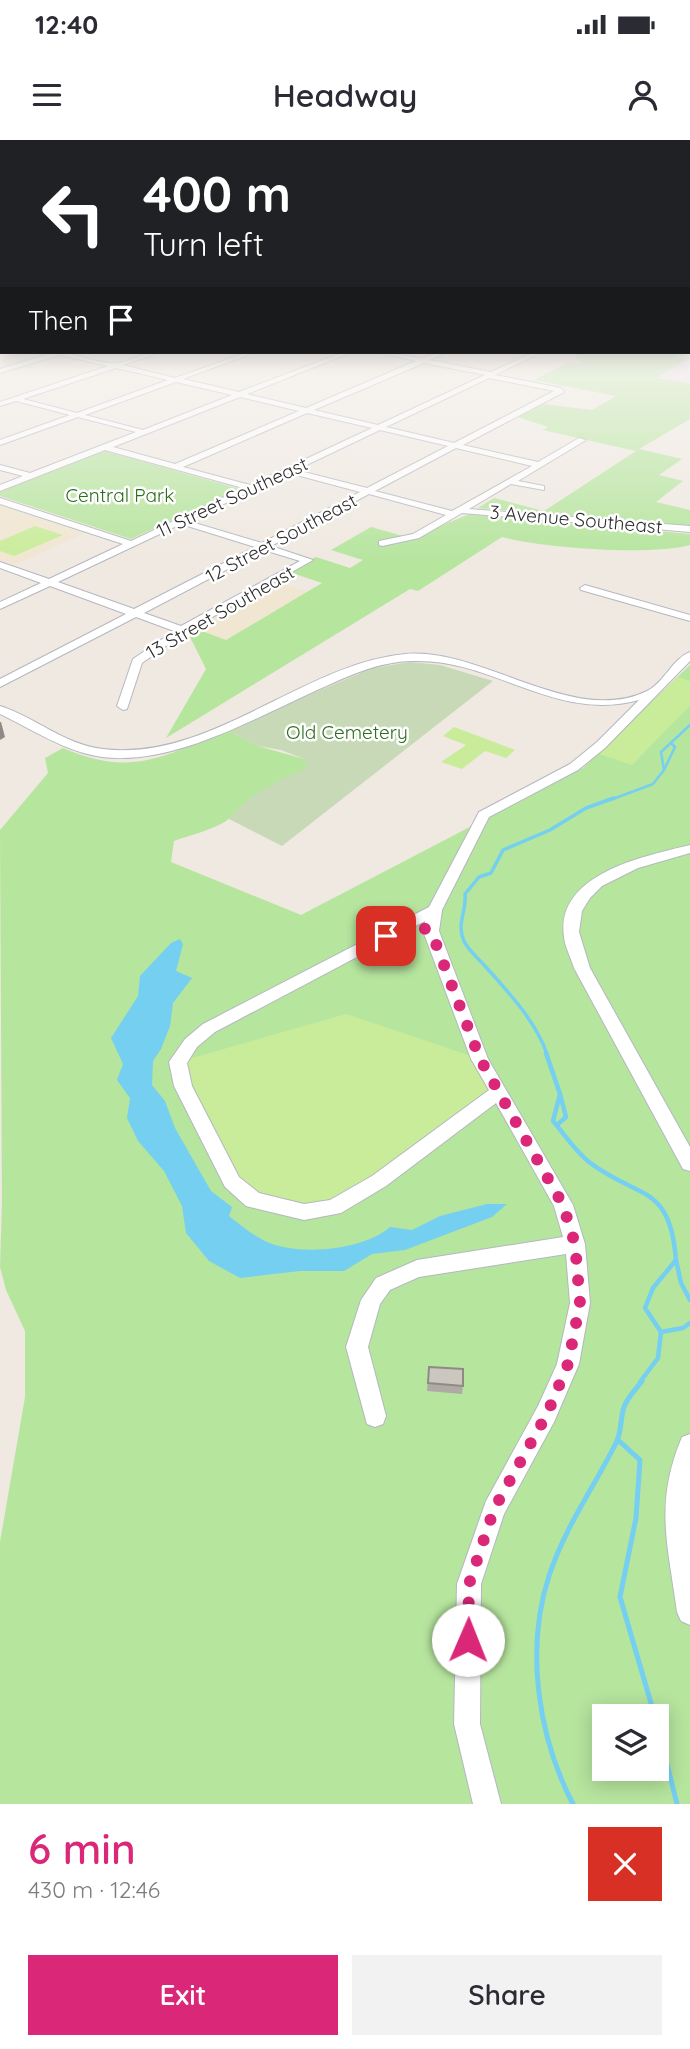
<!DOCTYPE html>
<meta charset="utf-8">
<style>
:root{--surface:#fff;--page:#f2f2f3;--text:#2b2b33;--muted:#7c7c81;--accent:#db2777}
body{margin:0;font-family:Quicksand,sans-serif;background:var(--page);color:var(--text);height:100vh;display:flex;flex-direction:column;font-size:26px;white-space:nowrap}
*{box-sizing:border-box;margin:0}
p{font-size:23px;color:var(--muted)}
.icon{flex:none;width:38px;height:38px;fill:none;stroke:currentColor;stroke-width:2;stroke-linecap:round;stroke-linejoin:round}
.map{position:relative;height:1664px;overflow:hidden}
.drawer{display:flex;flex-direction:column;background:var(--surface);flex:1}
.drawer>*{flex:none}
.top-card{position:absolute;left:0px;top:0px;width:691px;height:214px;box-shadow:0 4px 18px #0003;background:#202124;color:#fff;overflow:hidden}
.tools{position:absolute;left:592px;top:1564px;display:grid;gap:14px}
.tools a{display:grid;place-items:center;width:77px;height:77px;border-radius:0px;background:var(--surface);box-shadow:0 4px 18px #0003;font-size:35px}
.pin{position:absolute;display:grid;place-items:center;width:60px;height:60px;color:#fff;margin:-30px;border-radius:14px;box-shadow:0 4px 10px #0006}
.me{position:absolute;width:77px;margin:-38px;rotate:1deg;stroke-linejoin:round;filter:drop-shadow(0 0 5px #0008)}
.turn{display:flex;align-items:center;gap:24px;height:147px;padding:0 28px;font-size:32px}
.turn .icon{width:91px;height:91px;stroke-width:2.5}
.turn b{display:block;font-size:49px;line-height:60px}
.then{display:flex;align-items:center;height:66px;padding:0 28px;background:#0003;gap:14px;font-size:26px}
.round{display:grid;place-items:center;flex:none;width:74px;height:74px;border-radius:0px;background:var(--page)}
.headline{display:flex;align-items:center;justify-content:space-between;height:119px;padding:0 28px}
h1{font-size:42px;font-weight:600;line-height:52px;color:var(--accent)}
.button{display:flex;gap:14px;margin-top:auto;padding:14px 28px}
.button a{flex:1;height:80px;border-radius:0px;background:var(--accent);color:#fff;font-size:28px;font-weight:600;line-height:80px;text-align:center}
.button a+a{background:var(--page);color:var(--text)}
.status{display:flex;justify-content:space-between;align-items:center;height:49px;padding:0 35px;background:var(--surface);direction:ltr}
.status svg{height:19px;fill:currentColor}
header{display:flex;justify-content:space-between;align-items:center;height:91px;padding:0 28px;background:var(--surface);font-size:32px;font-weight:600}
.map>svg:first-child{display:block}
</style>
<div class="status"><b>12:40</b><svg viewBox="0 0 49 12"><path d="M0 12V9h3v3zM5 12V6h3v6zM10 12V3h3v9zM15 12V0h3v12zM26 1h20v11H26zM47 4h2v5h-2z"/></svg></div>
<header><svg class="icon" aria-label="menu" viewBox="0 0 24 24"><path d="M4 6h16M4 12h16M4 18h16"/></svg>Headway<svg class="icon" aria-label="person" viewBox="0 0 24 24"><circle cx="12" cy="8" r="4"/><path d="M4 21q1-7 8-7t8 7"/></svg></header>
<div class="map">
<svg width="690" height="1664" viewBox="0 0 690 1664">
<rect width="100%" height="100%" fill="#efe9e1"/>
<polygon fill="#e3e1e8" points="690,217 690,251 655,238"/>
<g fill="#f0e6d1">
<polygon points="0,365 85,393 14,425 0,420"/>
<polygon points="274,441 308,452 226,500 192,488"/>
</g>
<g fill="#b6e59e" fill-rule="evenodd">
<polygon points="690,202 690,217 656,238 690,244 690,279 639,309 682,319 659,335 683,341 656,362 690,370 690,387 478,368 494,358 544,371 636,311 543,290 548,287 518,277 543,264 592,270 616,256 534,240 568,222 578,224 584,221 576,219 576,214 562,212 690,212"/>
<polygon points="105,311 240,349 131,399 0,356 0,352"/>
<path d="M 470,374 L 690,394 L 690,405 C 649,416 542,408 502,397 L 418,451 L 410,449 L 166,598 L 206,529 L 189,495 L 199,490 L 226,500 L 322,443 L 289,432 L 316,417 L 350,428 L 363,420 L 331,410 L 371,387 L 410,398 Z"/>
<path d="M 690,525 L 690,1664 L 0,1664 L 0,1402 L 25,1257 L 25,1191 L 6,1150 L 0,1127 L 2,1063 L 0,690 L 48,633 L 45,618 L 63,608 C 131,638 165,616 227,590 L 258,606 L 304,619 L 308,628 C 277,641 254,656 230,678 C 217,689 190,695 174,701 L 171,722 L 301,775 L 583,628 ZM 604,1577 L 656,1577 L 656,1629 L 604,1629 Z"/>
</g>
<path fill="#c8d9b8" d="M 410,522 L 440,525 L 493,541 L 282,706 L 229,679 C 248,654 279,640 307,628 L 304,619 L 281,610 L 258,606 L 227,590 L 372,528 Z"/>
<g fill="#c9ec9a">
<polygon points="35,386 63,395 14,416 0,411 0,401"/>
<polygon points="678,537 690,541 690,566 632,625 599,614"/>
<polygon points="454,587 515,610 506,618 485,611 462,629 441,622 466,605 443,596"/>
<polygon points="346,874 480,919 497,953 334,1067 282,1069 231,1039 178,922"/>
</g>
<path fill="#75cff0" d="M 180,799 L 183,804 L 176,831 L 192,838 L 173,863 L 170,886 L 161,909 L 153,921 L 152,945 L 165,961 L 175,988 L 211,1051 L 232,1067 L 229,1076 C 243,1087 258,1100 275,1105 C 308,1115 365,1109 390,1087 L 412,1090 L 440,1076 L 487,1064 L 507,1064 L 492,1077 L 405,1110 L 372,1114 L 344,1131 L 300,1131 L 240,1138 L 209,1121 L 186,1093 L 182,1066 L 164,1031 L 138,1001 L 127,978 L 130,958 L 117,940 L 123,924 L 111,898 L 138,856 L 140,836 L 171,803 Z"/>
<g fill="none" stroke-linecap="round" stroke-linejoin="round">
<g stroke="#75cff0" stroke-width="2.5">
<polyline points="664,630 675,607 672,604"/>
<polyline points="610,660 653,644 664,630 661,612 690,585"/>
</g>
<path stroke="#75cff0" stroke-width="3.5" d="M 547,914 C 535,880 509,853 485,826 C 479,819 468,810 464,801 C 456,784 467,770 465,754 L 479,737 L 491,733 L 503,710 L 550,690 L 586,668 L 614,658"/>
<g stroke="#75cff0" stroke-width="4.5">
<path d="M 546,913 L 560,954 L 553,981 C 565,995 575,1011 589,1022 C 639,1060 670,1043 676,1120 L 653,1148 L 645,1168 L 661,1192 L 658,1218 L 640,1242"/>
<polyline points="557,985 566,977 560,954"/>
<polyline points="676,1120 681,1143 690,1160"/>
<polyline points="661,1192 683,1188 690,1183"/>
</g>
<g stroke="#75cff0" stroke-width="5">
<polyline points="618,1300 640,1320 636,1378 620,1457 655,1577"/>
<polyline points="656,1580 677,1664"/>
<path d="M 573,1664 C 538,1597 525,1509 549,1436 C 564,1389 594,1347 616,1303 C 622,1292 620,1279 624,1267 C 627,1258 636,1249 642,1241"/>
</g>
<g stroke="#b4b7c1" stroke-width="2">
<g id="minor">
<path d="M 54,212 C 74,211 97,225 116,223 C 131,222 144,212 160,212 L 123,225 L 175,238 L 248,212 L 256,212 L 183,239 L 239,252 L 344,212 L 352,212 L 247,254 L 306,268 L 416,221 L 376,212 L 422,218 L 438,212 L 446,212 L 430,220 L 491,232 L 534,212 L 542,212 L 495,235 L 561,248 L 564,252 L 463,305 L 538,322 L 579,298 L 586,300 L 518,341 L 544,346 L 544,350 L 511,344 L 469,369 L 690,386 L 690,392 L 462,373 L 419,398 L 382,406 L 379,405 L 379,401 L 413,394 L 446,375 L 369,354 L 271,406 L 313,420 L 186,492 L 142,523 L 127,569 L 123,570 L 117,566 L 133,519 L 174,491 L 136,477 L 0,547 L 0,539 L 126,474 L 50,446 L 0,469 L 0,462 L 41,443 L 0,428 L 0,422 L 49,439 L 123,404 L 0,364 L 0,358 L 131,401 L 243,348 L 105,310 L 0,351 L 0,345 L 23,336 L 0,330 L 0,325 L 30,333 L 136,292 L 78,277 L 0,305 L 0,300 L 70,275 L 16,261 L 0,266 L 0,262 L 108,226 L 60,215 L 0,233 L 0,229 ZM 424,223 L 485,235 L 378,285 L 314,270 ZM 116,228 L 168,240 L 77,273 L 23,259 ZM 489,238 L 554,251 L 454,303 L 386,287 ZM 176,242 L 232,255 L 143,290 L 85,275 ZM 240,257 L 299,271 L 175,324 L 113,307 ZM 307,273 L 372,288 L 250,345 L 183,327 ZM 380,290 L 448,306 L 367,348 L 296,330 ZM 456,308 L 532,326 L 452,371 L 375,351 ZM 289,333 L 360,352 L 262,403 L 188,381 ZM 181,384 L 255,407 L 134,469 L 58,442 ZM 264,410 L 300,421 L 181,486 L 144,473 Z"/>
<polygon points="585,445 690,475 690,481 581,450 580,448"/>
<path d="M 690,512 L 690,521 L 605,608 L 578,630 L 489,677 L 442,770 L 439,791 L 488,919 L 573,1065 L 585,1104 L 590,1163 L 579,1224 L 554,1282 L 504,1374 L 481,1444 L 480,1584 L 501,1664 L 473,1664 L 454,1584 L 457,1444 L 486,1361 L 538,1266 L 557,1224 L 570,1163 L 566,1114 L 419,1137 L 390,1150 L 380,1164 L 368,1207 L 386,1276 L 383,1284 L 375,1287 L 367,1284 L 346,1207 L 361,1160 L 376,1138 L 417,1120 L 563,1097 L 554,1066 L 496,963 L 386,1046 L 341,1073 L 304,1080 L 246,1066 L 225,1047 L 174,946 L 169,922 L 185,899 L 203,884 L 429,767 L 479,672 L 570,624 L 597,602 L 639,560 C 555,583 493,518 413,521 C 378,521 344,538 313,552 C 251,580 172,626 102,617 C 66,612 33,590 0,574 L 0,566 C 35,577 65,605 103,609 C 210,622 302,524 405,514 C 482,507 574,587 647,551 C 664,543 672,519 690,512 ZM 425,781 L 423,791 L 471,919 L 489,950 L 372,1036 L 330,1060 L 304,1064 L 259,1053 L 239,1037 L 192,946 L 187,923 L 197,907 L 215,892 Z"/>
<path d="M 690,705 L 690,713 L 638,728 L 602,746 L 590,758 L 582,771 L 579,792 L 590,828 L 690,1007 L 690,1031 L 683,1029 L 574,828 C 571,818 565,807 564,797 C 555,733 646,716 690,705 Z"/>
<path d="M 690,1294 L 690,1485 L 681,1481 L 677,1472 C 668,1405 654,1363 682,1297 Z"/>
</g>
</g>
<use href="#minor" fill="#fff" fill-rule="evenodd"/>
</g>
<polygon fill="#afaba4" points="429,1227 463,1246 462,1254 427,1251"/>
<polygon fill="#8e8b86" points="0,582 1,582 5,597 0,600"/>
<polygon fill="#cbc7bf" stroke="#8e8b86" stroke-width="2" points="429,1227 463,1229 463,1246 428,1243"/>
<linearGradient id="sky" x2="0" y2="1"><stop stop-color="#7abfeb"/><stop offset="0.45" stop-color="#f8f5f2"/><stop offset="1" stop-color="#f8f5f2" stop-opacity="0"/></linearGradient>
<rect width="690" height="421" fill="url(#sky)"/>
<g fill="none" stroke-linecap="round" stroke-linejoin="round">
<polyline stroke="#db2777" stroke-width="12" stroke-dasharray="0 21.6" points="386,796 410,783 431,791 480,919 563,1065 575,1104 580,1163 568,1224 547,1274 494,1369 469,1444 468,1500"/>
</g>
<g text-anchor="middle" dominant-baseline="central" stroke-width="5" stroke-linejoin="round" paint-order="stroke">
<g font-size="19" fill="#2c6e1b" stroke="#fff">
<text x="120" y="355">Central Park</text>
<text x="347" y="592">Old Cemetery</text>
</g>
<g font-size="19" fill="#2e2e2e" stroke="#fff">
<text transform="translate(232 357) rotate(-25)">11 Street Southeast</text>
<text transform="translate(576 379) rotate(5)">3 Avenue Southeast</text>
<text transform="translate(281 398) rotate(-28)">12 Street Southeast</text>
<text transform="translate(220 472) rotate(-30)">13 Street Southeast</text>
</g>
</g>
</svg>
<div class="tools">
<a><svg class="icon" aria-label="layers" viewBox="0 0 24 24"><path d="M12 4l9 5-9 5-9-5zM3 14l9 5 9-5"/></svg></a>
</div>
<div class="pin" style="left:386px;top:796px;background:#d93025"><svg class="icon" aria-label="arrive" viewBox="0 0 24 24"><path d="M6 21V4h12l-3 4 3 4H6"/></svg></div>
<svg class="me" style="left:468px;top:1500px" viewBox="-20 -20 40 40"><circle r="19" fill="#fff"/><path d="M0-13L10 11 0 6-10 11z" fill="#db2777"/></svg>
<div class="top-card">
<div class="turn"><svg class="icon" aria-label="left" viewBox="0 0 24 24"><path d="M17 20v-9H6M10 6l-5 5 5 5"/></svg><div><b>400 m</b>Turn left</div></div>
<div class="then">Then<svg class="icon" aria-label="arrive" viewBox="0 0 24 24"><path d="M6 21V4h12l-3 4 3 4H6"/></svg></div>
</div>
</div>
<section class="drawer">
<div class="headline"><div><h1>6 min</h1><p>430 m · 12:46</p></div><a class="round" style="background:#d93025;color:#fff"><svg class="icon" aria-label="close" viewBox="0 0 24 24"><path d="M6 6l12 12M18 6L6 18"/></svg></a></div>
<div class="button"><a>Exit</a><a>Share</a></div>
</section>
